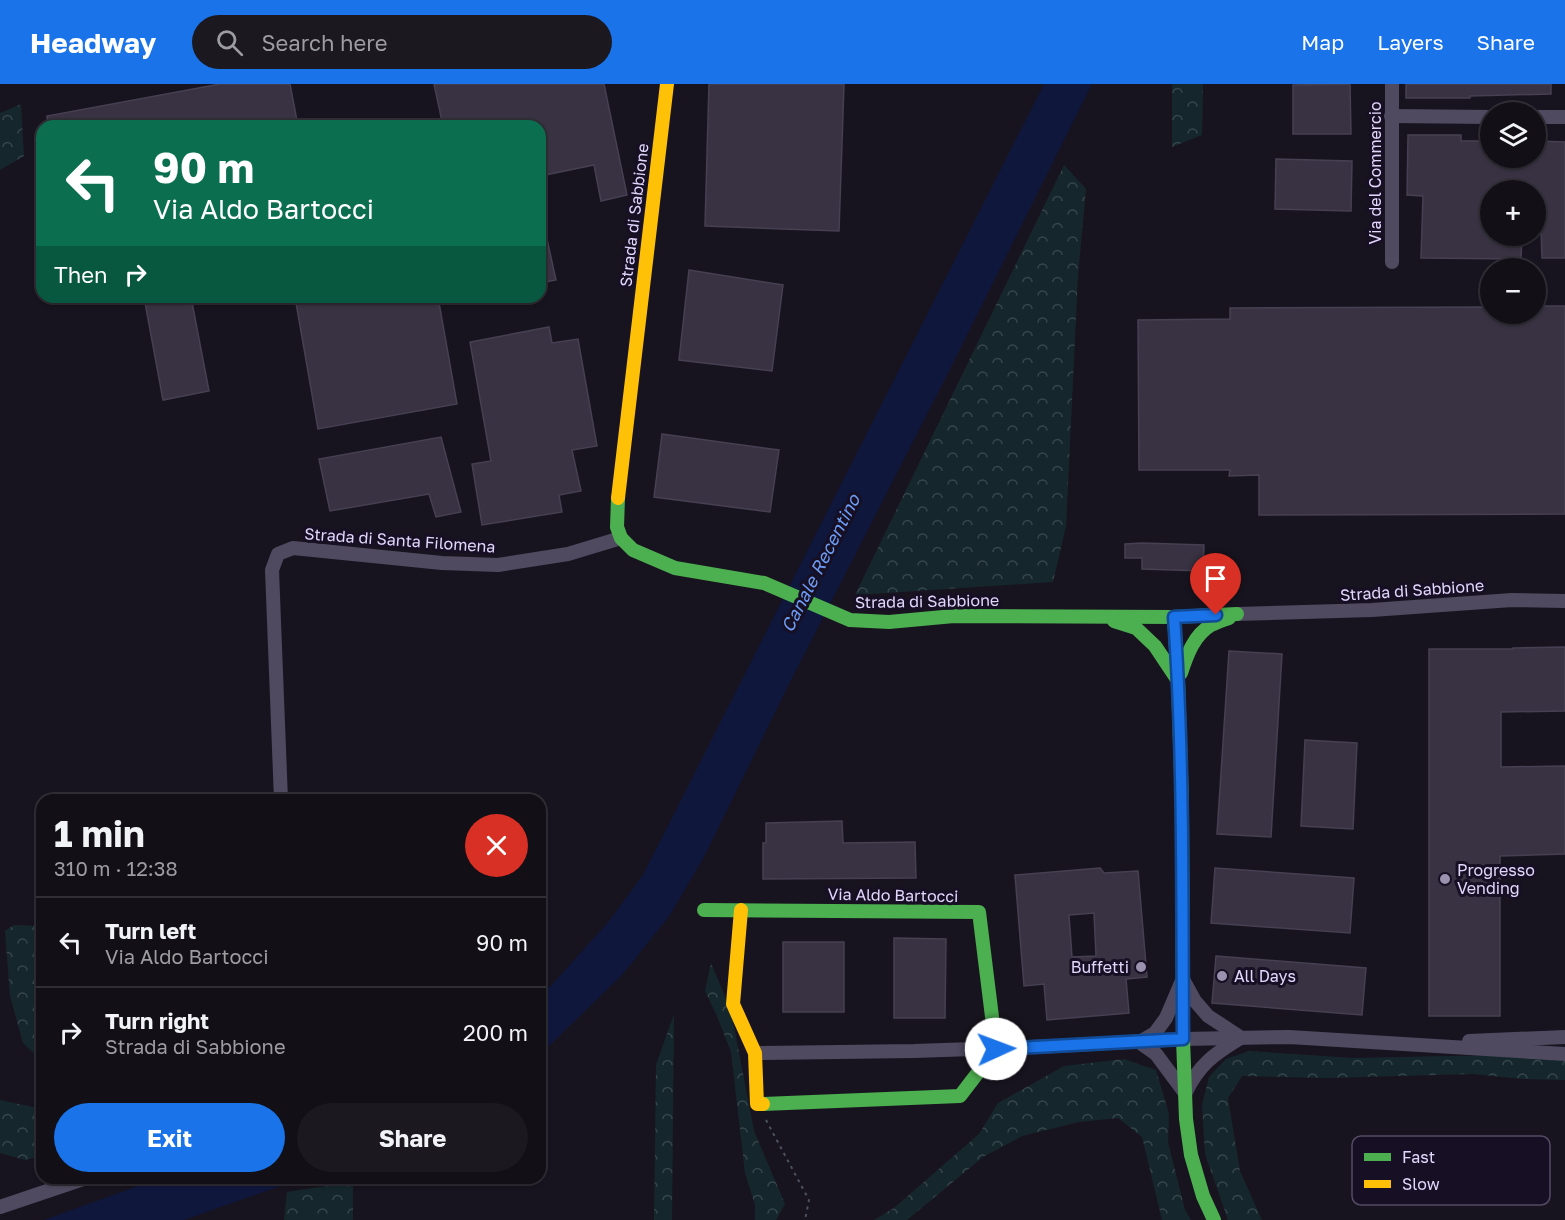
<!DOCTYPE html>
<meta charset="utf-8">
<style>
:root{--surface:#120f17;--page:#1b1820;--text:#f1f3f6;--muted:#9c9ca1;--line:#312f36;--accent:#1a73e8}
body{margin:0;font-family:"Golos Text",sans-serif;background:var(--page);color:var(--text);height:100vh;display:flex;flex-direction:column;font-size:22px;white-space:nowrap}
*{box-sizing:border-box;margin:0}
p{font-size:20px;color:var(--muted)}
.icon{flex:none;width:33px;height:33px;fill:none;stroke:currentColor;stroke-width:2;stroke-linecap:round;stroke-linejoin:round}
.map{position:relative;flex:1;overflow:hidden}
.details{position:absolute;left:36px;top:710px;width:510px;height:390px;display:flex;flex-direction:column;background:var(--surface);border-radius:18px;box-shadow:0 2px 4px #0004,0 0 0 2px var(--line)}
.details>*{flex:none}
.guide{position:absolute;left:36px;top:36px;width:510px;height:183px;border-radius:18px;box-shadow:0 2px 4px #0004,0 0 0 2px var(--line);background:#0b6e4f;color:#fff;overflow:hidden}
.tools{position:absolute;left:1480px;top:18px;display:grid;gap:12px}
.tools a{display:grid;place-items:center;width:66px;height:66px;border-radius:50%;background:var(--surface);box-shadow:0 2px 4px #0004,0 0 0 2px var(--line);font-size:30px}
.pin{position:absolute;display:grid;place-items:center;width:51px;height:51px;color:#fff;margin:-62px -26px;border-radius:50% 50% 50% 0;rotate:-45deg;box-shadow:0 0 6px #0007}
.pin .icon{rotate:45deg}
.me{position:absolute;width:66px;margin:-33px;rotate:88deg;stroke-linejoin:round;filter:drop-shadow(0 0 4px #0008)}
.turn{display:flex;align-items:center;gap:21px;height:126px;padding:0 18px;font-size:27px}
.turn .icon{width:78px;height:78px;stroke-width:2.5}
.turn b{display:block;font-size:42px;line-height:51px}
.then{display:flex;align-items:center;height:57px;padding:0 18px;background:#0003;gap:12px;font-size:22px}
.round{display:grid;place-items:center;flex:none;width:63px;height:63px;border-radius:32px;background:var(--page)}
.headline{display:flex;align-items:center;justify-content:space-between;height:102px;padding:0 18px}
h1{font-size:36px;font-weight:700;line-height:45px}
.cta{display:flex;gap:12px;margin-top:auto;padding:12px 18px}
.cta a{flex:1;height:69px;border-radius:36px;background:var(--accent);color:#fff;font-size:24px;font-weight:700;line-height:69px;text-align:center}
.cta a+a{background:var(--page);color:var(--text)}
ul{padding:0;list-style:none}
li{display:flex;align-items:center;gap:18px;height:90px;padding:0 18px;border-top:2px solid var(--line)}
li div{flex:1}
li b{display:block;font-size:22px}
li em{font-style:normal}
header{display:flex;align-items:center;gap:36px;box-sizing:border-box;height:84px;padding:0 30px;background:var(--accent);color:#fff}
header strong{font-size:28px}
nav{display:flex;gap:33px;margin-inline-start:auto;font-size:21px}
.search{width:420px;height:54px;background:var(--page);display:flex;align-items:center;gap:15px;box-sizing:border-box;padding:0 21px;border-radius:33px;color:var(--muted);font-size:22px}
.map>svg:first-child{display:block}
</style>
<header>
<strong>Headway</strong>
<div class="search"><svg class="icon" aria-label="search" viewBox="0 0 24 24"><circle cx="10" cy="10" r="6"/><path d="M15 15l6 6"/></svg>Search here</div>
<nav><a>Map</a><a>Layers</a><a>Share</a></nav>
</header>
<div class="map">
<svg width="1565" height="1136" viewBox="0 0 1565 1136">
<defs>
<pattern id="forest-crowns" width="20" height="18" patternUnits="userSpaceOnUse" patternTransform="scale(1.5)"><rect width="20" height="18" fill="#15272c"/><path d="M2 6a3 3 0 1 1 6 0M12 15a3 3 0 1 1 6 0" fill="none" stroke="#37464c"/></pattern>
</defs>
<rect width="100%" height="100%" fill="#18141f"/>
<g fill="url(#forest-crowns)">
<polygon points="1172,0 1203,0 1202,51 1172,63"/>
<polygon points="21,20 24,72 0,86 0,29"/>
<polygon points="1064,81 1086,105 1078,191 1066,442 1053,498 855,511"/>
<polygon points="14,841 42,842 42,901 40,916 42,920 42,977 23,959 10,912 5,847"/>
<polygon points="711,879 731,927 754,1047 785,1120 776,1136 755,1136 755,1121 745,1089 731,968 717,932 705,907"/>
<polygon points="674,930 672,1136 654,1136 656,981"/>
<polygon points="1249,967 1353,974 1503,971 1565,975 1565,996 1524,995 1472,990 1326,994 1242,992 1228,1014 1240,1087 1262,1136 1228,1136 1205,1070 1202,1021 1209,993 1226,975"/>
<polygon points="1124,975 1156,986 1169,1030 1168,1058 1185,1126 1191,1136 1162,1136 1142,1053 1118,1034 1079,1038 1022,1052 983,1073 907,1136 874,1136 894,1124 979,1050 998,1019 1064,982"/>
<polygon points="0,1016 42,1025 42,1072 25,1076 0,1069"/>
<polygon points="353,1098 353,1136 284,1136 287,1108"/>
</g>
<g fill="#0f173d">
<polygon points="1044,0 1092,0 946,293 787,604 705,771 670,831 622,891 551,960 540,968 540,910 551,902 609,837 643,791"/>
<polygon points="160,1094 303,1094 184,1136 44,1136"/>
</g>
<g fill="#383242" stroke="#464052" stroke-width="1.5" fill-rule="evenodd">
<polygon points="220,0 290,0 298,42 48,42 47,32"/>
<polygon points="434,0 604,0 627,111 601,117 594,81 540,92 540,42 443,42"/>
<polygon points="709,0 844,0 839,147 705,142"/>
<polygon points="1350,0 1351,50 1293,50 1293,1"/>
<polygon points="1406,0 1551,0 1551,10 1470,12 1470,14 1406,14"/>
<polygon points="1408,51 1461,51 1461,57 1491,57 1491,74 1536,74 1536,57 1565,58 1565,174 1542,174 1540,113 1536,113 1536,106 1491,106 1491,152 1522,152 1521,175 1421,174 1423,112 1407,111"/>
<polygon points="1276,75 1352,77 1351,127 1275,125"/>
<polygon points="540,146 545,146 556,196 540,199"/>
<polygon points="689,186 783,201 772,287 679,276"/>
<polygon points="144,213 191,213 209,307 163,316"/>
<polygon points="295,213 438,213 457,320 318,345"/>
<polygon points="1536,222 1565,222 1565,430 1259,431 1259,391 1229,392 1230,386 1139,386 1138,236 1230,235 1230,224 1491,223 1491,230 1536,230"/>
<polygon points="549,243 552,259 578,255 597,362 572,366 581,407 559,411 562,428 482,441 472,380 491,377 470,258"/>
<polygon points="662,350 779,366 770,428 654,413"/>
<polygon points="441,353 461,428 436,433 429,410 330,427 319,375"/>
<polygon points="1142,459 1204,461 1203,487 1142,485 1142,474 1125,474 1125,460"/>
<polygon points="1565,563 1565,627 1501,628 1501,683 1565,682 1565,770 1500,772 1500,932 1429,932 1429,565 1513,565 1513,564"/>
<polygon points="1229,567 1282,570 1271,753 1217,750"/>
<polygon points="1305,656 1357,659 1353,745 1301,742"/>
<polygon points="842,737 843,759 915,758 916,794 763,795 763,759 766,759 766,739"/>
<path d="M 1100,784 L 1104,789 L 1138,787 L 1147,893 L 1126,895 L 1129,929 L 1047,936 L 1044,900 L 1024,902 L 1015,791 ZM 1094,829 L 1096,872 L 1072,873 L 1069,831 Z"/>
<polygon points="1215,784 1354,794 1350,849 1211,839"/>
<polygon points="894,854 946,855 945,934 894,934"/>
<rect x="783" y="858" width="61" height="70"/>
<polygon points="1216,872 1366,884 1362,931 1212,919"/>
</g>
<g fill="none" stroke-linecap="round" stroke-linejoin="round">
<polyline stroke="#4b5260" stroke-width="2" stroke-dasharray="3 4.5" stroke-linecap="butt" points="766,1036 809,1116 805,1136"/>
<g stroke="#4f4a60" stroke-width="14">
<polyline points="1391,32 1491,33"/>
<polyline points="1536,33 1565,33"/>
<polyline points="1392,178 1392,0"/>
<polyline points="1237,530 1372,526 1512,516 1565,517"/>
<polyline points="281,716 272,486 278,470 293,464 442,479 498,481 568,470 621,454"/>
<polyline points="1184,897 1195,917 1208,932 1240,953"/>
<polyline points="1143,956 1155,949 1166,934 1181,899"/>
<polyline points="1469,957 1565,953"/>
<polyline points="1139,958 1156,970 1185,1009"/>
<polyline points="755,969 914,967 1058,962 1183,955 1289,953 1565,970"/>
<path d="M 1186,1008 C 1199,981 1214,970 1239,955"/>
<polyline points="0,1123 86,1094"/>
</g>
<g stroke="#4caf50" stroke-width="14">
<polyline points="618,414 617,443 621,454 633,466 675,484 764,499 850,536 889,538 954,532 1174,533 1237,530"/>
<polyline points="1174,533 1178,597 1182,719 1183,955 1186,1035 1191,1071 1203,1112 1214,1136"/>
<polyline points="1114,537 1136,544 1155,562 1177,595"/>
<path d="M 1181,589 C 1187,571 1194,551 1211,541 C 1217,538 1223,536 1229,534"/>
<polyline points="704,826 979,828 996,965 960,1012 763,1020"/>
</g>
<g stroke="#ffc107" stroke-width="14">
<polyline points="618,414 667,0"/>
<polyline points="741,826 733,920 755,969 757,1020 763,1020"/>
</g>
</g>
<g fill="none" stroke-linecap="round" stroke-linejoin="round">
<g stroke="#114b97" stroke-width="15">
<path id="route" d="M 996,965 L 1183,955 C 1182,814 1184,673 1174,533 L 1216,531"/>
</g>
<use href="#route" stroke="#1a73e8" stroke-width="10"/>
</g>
<g fill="#9b92af" stroke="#171024" stroke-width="2">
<circle cx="1445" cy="795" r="6"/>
<circle cx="1141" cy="883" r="6"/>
<circle cx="1222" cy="892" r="6"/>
</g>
<g text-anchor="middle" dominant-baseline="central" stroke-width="6" stroke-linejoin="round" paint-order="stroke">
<g font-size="16" fill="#e2d6fc" stroke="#171024">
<text transform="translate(1375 89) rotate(-90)">Via del Commercio</text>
<text transform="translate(634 131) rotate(-83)">Strada di Sabbione</text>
<text transform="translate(400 456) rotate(4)">Strada di Santa Filomena</text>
<text transform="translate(1412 506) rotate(-4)">Strada di Sabbione</text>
<text transform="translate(927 517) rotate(-1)">Strada di Sabbione</text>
<text transform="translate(893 811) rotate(1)">Via Aldo Bartocci</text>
</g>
<g font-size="16" fill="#e2d6fc" stroke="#171024" text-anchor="start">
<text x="1457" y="786">Progresso<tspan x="1457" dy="18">Vending</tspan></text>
<text x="1129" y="883" text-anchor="end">Buffetti</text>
<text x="1234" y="892">All Days</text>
</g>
<g font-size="18" font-style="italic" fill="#6c9cf5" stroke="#171024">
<text transform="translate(820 479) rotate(-63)">Canale Recentino</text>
</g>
</g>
<rect x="1352" y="1052" width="198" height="69" rx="9" fill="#171024" stroke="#544b65" stroke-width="1.5"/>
<rect x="1364" y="1069" width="27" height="8" fill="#4caf50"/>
<rect x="1364" y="1096" width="27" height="8" fill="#ffc107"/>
<g font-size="16" fill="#e2d6fc">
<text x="1402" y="1079">Fast</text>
<text x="1402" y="1106">Slow</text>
</g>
</svg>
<div class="tools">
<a><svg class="icon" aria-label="layers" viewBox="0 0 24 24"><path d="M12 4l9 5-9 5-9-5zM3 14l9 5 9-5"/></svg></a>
<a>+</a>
<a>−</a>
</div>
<div class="pin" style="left:1216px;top:531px;background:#d93025"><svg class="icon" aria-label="arrive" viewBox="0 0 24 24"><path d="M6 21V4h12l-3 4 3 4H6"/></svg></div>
<svg class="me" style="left:996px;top:965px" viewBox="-20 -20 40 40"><circle r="19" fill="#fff"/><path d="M0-13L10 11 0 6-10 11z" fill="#1a73e8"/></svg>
<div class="guide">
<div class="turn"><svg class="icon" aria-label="left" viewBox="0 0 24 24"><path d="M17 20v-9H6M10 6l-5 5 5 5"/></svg><div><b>90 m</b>Via Aldo Bartocci</div></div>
<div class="then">Then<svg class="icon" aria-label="right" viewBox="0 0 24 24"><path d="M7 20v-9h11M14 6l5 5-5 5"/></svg></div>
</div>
<section class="details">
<div class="headline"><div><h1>1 min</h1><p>310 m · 12:38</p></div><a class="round" style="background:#d93025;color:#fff"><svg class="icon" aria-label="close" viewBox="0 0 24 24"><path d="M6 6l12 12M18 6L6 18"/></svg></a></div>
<ul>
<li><svg class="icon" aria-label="left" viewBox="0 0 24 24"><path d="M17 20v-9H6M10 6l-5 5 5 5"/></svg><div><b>Turn left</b><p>Via Aldo Bartocci</p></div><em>90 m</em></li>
<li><svg class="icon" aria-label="right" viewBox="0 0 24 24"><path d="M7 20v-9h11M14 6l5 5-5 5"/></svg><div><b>Turn right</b><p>Strada di Sabbione</p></div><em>200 m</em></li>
</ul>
<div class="cta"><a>Exit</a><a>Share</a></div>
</section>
</div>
